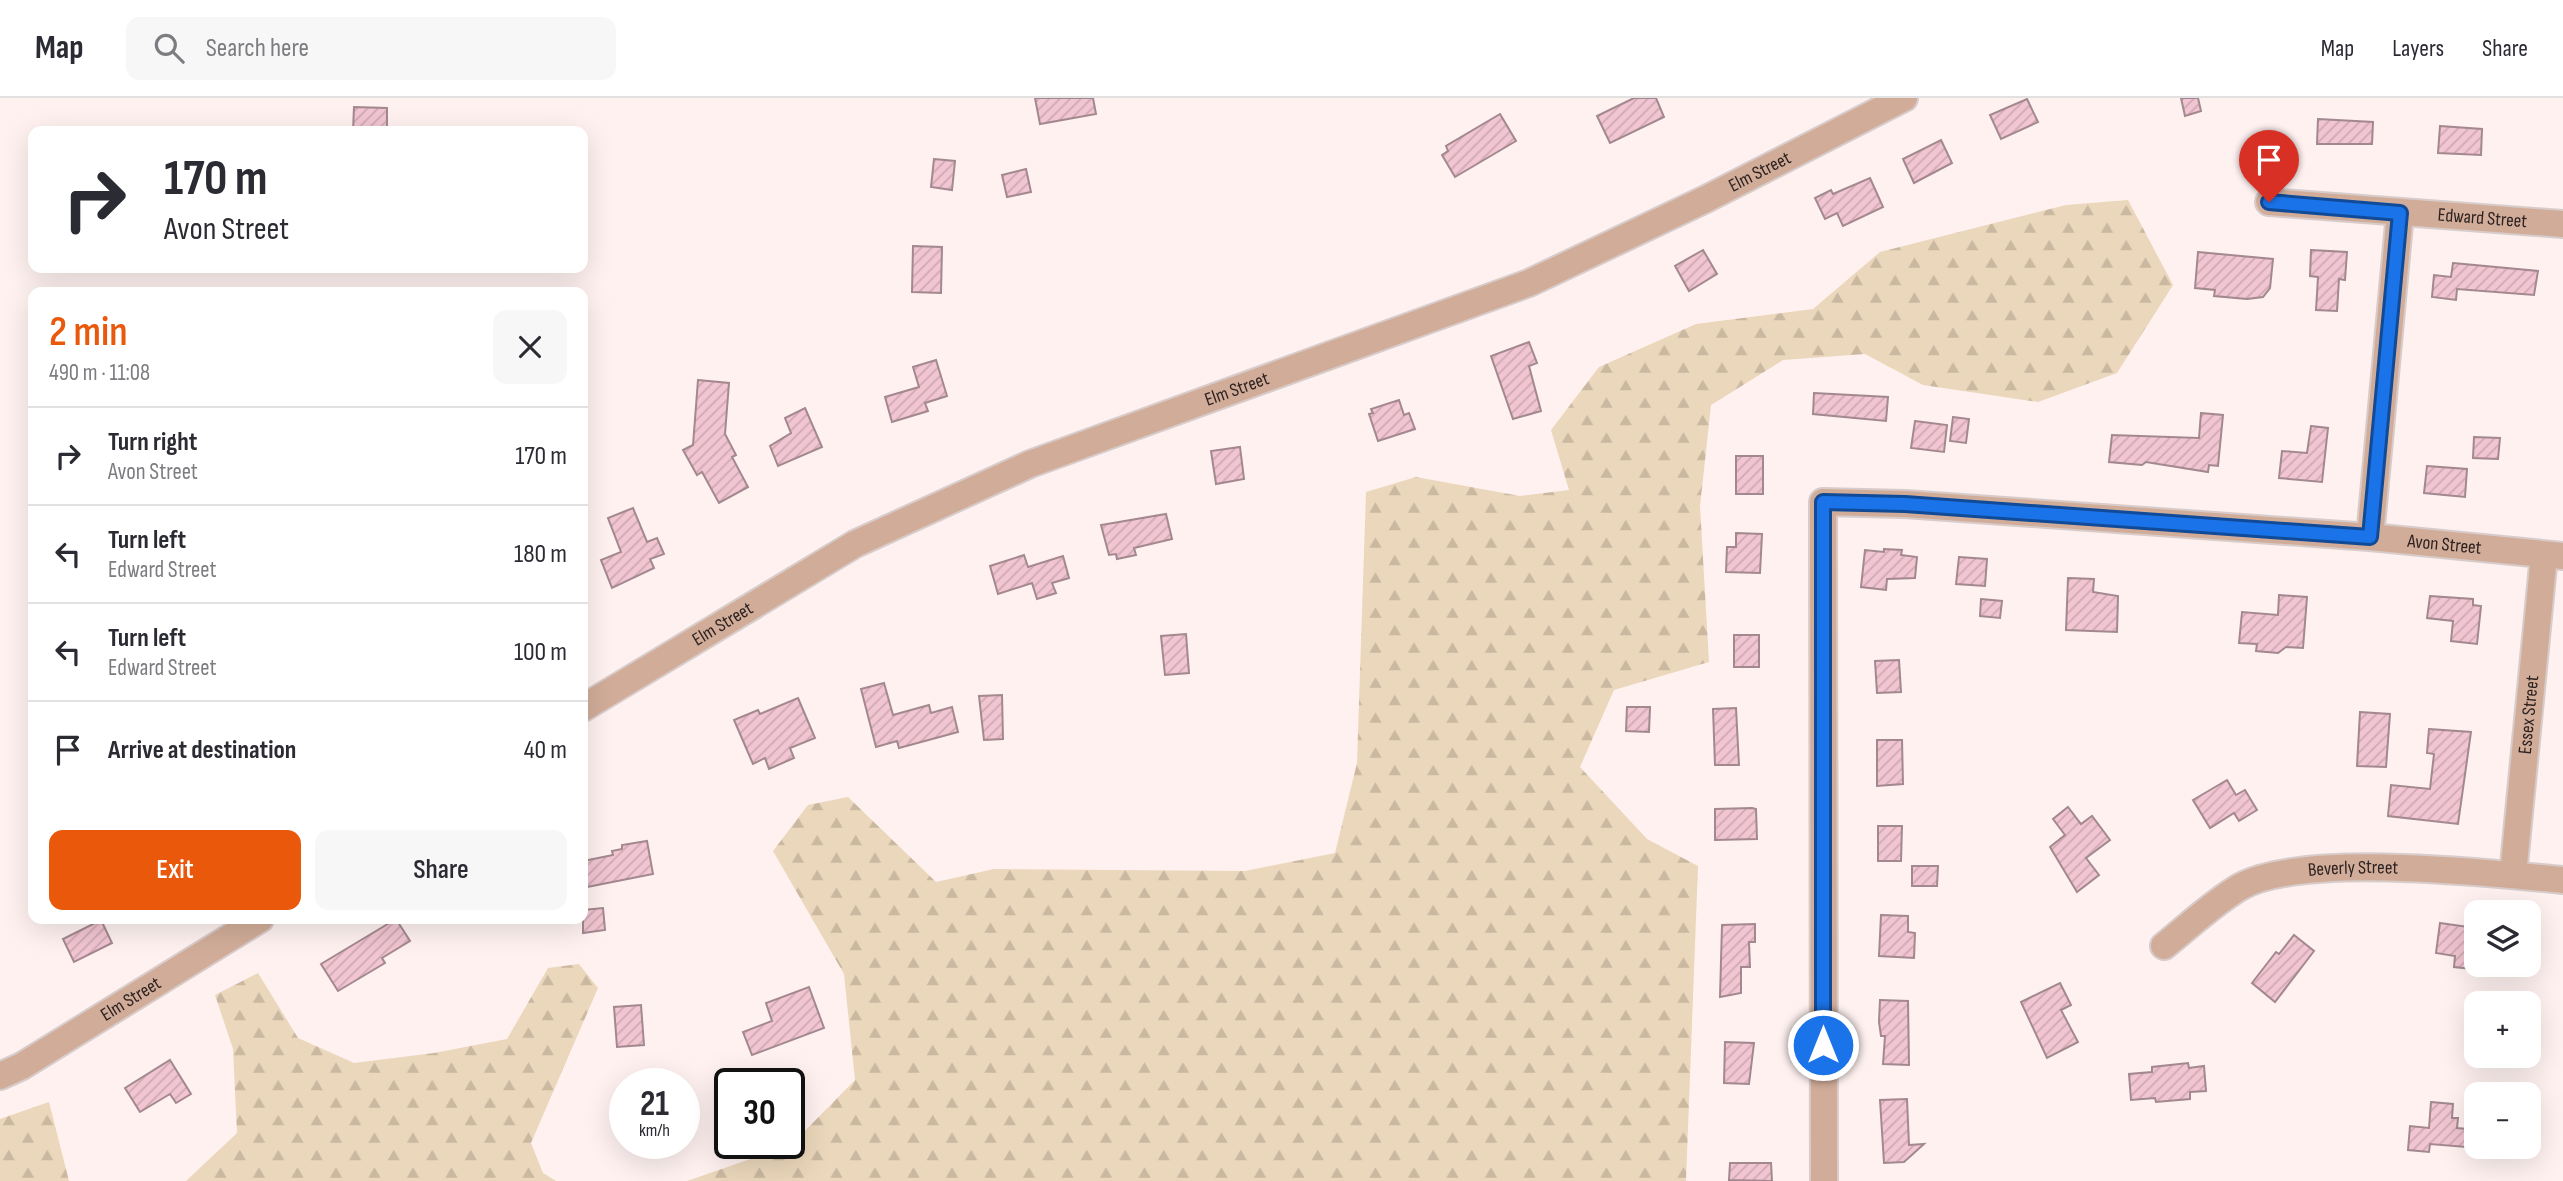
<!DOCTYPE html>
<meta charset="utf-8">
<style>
:root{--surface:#fff;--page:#f7f7f7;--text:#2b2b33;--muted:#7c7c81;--line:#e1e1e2;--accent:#ea580c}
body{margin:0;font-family:"Sofia Sans Condensed",sans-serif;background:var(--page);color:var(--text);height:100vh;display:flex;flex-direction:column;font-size:26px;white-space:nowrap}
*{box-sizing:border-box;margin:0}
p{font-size:23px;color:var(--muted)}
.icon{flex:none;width:38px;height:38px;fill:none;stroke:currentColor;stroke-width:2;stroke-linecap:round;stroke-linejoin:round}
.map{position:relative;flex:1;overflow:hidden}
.side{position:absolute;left:28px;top:189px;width:560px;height:637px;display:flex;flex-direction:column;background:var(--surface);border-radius:14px;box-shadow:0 7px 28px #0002}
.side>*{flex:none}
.guide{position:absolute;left:28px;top:28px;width:560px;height:147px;border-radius:14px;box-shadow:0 7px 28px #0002;background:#fff;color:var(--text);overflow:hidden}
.controls{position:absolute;left:2464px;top:802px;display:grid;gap:14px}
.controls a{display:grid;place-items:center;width:77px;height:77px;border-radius:14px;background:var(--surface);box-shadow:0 7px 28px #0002;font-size:35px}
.speed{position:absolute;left:609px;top:970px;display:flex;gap:14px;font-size:35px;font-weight:700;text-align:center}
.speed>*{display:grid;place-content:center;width:91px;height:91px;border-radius:50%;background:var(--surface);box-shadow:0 7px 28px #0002;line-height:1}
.speed small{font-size:18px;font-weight:400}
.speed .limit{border:4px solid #111;border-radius:10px;background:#fff;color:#111}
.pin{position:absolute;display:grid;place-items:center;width:60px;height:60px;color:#fff;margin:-72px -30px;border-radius:50% 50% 50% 0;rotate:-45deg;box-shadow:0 0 7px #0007}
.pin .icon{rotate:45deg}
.me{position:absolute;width:77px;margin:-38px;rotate:0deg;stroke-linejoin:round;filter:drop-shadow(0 0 5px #0008)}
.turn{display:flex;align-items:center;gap:24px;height:147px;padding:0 21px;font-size:32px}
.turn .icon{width:91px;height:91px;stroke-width:2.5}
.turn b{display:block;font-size:49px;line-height:60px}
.round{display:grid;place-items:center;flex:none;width:74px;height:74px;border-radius:14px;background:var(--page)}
.headline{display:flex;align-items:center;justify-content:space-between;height:119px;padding:0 21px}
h1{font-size:42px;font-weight:600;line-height:52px;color:var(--accent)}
.primary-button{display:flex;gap:14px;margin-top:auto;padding:14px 21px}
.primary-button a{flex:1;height:80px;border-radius:14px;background:var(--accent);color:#fff;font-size:28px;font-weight:600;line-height:80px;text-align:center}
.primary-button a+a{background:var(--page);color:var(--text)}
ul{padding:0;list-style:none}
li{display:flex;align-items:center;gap:21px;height:98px;padding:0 21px;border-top:2px solid var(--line)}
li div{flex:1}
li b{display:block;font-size:26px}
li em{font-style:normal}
header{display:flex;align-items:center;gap:42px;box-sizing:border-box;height:98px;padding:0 35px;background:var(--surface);border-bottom:2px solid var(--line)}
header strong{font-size:33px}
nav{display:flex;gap:38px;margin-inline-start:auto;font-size:24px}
.search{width:490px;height:63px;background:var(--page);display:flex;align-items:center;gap:18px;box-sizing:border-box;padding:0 24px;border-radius:14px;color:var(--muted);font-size:26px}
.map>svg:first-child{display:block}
</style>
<header>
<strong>Map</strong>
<div class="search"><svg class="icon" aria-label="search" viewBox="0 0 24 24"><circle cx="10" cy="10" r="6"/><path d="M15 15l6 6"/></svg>Search here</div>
<nav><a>Map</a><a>Layers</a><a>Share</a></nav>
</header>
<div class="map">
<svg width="2563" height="1083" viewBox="0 0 2563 1083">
<defs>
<pattern id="forest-firs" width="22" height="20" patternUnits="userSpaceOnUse" patternTransform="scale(1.75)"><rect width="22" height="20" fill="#ebd7bb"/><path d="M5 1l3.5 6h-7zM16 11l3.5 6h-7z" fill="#cab8a0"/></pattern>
<pattern id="building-hatch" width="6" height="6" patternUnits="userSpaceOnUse" patternTransform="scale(1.75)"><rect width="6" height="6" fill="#f1c5d1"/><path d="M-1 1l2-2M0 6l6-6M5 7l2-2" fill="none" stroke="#cfa9b3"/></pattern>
</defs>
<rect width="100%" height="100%" fill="#fef1f0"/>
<g fill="url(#forest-firs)">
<polygon points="2128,102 2173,187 2117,275 2038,304 1923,287 1865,256 1783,262 1711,307 1700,408 1709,564 1614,592 1580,669 1647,741 1698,768 1686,1083 687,1083 791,1047 855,982 844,876 773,753 808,707 848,699 936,784 994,771 1245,773 1335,755 1357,665 1366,394 1416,379 1520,398 1569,392 1551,332 1599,269 1696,226 1813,211 1880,154 2066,107"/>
<polygon points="579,866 598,890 531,1045 543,1075 556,1083 186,1083 237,1035 233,951 215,897 258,875 298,940 354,965 434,955 507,941 548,870"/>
<polygon points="49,1004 69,1083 0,1083 0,1021"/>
</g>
<g fill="url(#building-hatch)" stroke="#a3888f" stroke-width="2">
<polygon points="1035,0 1093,0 1096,16 1040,26"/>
<polygon points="1634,0 1656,0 1664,19 1610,45 1597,18"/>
<polygon points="2181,0 2198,0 2201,13 2185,18"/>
<polygon points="2027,1 2038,24 2001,41 1990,17"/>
<polygon points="354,9 387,10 387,33 353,33"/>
<polygon points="1500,16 1516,43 1455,79 1442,57 1448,53 1446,48"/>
<polygon points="2318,21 2373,24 2372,46 2317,46"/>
<polygon points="2440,28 2482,31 2481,57 2438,55"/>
<polygon points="1941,42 1952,65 1914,85 1903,61"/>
<polygon points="934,61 955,63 952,92 931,89"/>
<polygon points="1026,71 1031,94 1007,99 1002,77"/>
<polygon points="1870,80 1883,109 1843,128 1837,115 1825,121 1815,100 1831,92 1833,96"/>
<polygon points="913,148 942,149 941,195 912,194"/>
<polygon points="1703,152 1717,176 1689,193 1675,168"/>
<polygon points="2311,152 2347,154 2345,182 2339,181 2337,213 2316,212 2318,179 2310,178"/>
<polygon points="2198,154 2273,161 2270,190 2263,199 2247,201 2214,198 2215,192 2195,190"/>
<polygon points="2453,165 2538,173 2534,197 2457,191 2456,202 2432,199 2434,177 2451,179"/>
<polygon points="1529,244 1537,265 1529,268 1541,313 1513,321 1491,258"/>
<polygon points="936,262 947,298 925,305 928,313 892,324 885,299 919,289 913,269"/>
<polygon points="698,282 729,285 725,336 736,357 732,359 748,389 719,405 702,374 697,377 683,352 693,347"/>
<polygon points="1814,295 1888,299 1886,323 1813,316"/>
<polygon points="1399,302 1404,317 1409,315 1415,331 1378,343 1369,316 1373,315 1371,311"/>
<polygon points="805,310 822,349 778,368 770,348 791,335 785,320"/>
<polygon points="2201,315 2223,317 2218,368 2209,367 2208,374 2146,364 2142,367 2109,364 2112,337 2199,340"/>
<polygon points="1953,319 1969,321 1966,345 1950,343"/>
<polygon points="1915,323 1947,327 1944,354 1911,350"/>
<polygon points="2311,328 2328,330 2322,384 2279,380 2282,353 2307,355"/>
<polygon points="2474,339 2500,340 2498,361 2473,360"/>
<polygon points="1240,349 1244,381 1216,386 1211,353"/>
<rect x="1736" y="358" width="27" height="38"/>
<polygon points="2427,368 2467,371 2465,399 2424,395"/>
<polygon points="633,410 647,444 657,440 664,456 650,461 654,470 612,490 601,462 621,454 608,420"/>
<polygon points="1166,416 1172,441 1134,450 1136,457 1117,461 1116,456 1109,457 1101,427"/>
<polygon points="1736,435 1762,436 1760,475 1726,474 1727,449 1736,449"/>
<polygon points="1884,451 1902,452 1901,457 1917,459 1915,480 1887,481 1886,492 1861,489 1865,452 1884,454"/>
<polygon points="1024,457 1028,469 1063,458 1069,480 1052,485 1056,495 1037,501 1032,485 998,496 990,468"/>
<polygon points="1959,459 1987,461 1985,488 1956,486"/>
<polygon points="2068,480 2094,481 2093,494 2118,498 2117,534 2066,532"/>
<polygon points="2279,497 2307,499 2303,550 2286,549 2278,555 2256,553 2257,546 2239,545 2242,514 2278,517"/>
<polygon points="2430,498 2473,501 2473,507 2481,508 2477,546 2451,543 2453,523 2427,520"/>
<polygon points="1981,501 2002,503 2000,520 1980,518"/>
<polygon points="1186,536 1189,575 1165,577 1161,538"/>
<rect x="1734" y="537" width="25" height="32"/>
<polygon points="1899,562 1901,594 1877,595 1875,563"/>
<polygon points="884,585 893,617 929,607 931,615 952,609 958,634 899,650 897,643 876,649 861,591"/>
<polygon points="1002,597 1003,641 984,642 979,598"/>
<polygon points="798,600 815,640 790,650 794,660 769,671 765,660 753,666 734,622 758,612 760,616"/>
<polygon points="1627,609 1650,609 1649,634 1626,633"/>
<polygon points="1736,610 1739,667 1715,667 1713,611"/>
<polygon points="2360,614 2390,616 2386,669 2357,668"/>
<polygon points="2429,631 2471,634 2458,726 2388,718 2391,687 2430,691 2434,656 2427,655"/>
<polygon points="1877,642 1902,642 1903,686 1877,688"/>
<polygon points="2227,682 2236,697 2245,692 2257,712 2239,723 2234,715 2210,730 2193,702"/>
<polygon points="2068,709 2081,726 2092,718 2110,742 2086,760 2099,777 2077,794 2050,749 2065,737 2053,721"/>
<polygon points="1752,710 1756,711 1757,741 1715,742 1715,711"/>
<polygon points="1878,728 1902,728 1901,763 1878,763"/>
<polygon points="647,743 653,776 587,789 583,763 613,757 612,753 622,751 622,747"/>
<polygon points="1912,768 1938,768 1937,788 1912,788"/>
<polygon points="603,810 605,832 583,835 583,812"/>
<polygon points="1881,817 1908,818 1908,834 1915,835 1914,860 1879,858"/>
<polygon points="396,821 410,843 382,860 385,865 338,893 321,866"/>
<polygon points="101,822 112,845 74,864 63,841"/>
<polygon points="2440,825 2476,830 2476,860 2472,871 2454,869 2455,858 2436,855"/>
<polygon points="1755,826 1755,844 1749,844 1750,869 1741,869 1741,895 1720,899 1722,827"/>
<polygon points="2294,837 2314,853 2275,904 2252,885 2276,854 2279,856"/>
<polygon points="2060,885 2071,907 2061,912 2078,944 2047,960 2021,904"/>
<polygon points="809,889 824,930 752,957 743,934 772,923 766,905"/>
<polygon points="1880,902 1908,903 1909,967 1883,966 1885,938 1881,938 1879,924"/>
<polygon points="641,907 644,947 617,949 614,909"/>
<polygon points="1725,944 1754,945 1749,986 1724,985"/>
<polygon points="170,962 191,996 176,1005 170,996 140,1014 125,990"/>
<polygon points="2188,965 2189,970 2204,968 2206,993 2190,994 2190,1001 2156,1004 2155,1000 2131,1002 2129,976 2152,974 2152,969"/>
<polygon points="1907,1001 1909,1047 1924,1046 1904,1064 1884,1065 1880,1002"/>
<polygon points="2431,1004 2453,1006 2452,1020 2458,1020 2457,1030 2467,1031 2466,1049 2430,1046 2429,1054 2408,1052 2410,1028 2429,1030"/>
<polygon points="1730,1065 1771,1065 1772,1083 1729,1082"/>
</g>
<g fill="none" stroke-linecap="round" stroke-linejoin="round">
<g stroke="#d8cccb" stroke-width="30">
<g id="minor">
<path id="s1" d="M 2269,104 L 2563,126"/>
<polyline points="2370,439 2400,115"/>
<path id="s2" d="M 583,610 L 855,446 L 1030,366 L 1529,185 L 1706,101 L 1904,0"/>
<path id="s3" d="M 2513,777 L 2544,457"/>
<path id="s4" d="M 2164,848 C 2189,828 2213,805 2240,789 C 2302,754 2490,775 2563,782"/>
<path id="s5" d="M 0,978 L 22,968 L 260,821"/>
<path id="s6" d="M 1824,1083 L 1823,404 L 1905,406 L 2370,439 L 2563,458"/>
</g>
</g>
<use href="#minor" stroke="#d1ad99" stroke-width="26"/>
</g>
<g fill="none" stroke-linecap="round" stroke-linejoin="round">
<g stroke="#114b97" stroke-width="18">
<polyline id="route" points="1823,947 1823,404 1905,406 2370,439 2400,115 2269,104"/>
</g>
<use href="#route" stroke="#1a73e8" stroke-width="12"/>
</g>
<g text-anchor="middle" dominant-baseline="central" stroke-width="5" stroke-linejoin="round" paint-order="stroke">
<g font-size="19" fill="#2d2221" stroke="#fef1f0">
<text stroke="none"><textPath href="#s2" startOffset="1297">Elm Street</textPath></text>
<text stroke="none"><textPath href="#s1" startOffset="214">Edward Street</textPath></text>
<text stroke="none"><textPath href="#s2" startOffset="730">Elm Street</textPath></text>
<text stroke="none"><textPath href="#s6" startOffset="1302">Avon Street</textPath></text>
<text stroke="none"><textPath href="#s2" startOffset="163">Elm Street</textPath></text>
<text stroke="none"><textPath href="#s3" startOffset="161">Essex Street</textPath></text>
<text stroke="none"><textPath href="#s4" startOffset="212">Beverly Street</textPath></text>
<text stroke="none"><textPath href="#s5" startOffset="152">Elm Street</textPath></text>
</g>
</g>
</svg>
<div class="controls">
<a><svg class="icon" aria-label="layers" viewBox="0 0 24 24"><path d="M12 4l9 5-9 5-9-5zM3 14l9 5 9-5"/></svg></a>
<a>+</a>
<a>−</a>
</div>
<div class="speed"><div>21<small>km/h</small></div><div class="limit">30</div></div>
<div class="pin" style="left:2269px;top:104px;background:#d93025"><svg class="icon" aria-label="arrive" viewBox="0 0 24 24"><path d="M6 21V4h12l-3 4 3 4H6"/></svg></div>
<svg class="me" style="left:1823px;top:947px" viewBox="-20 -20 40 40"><circle r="17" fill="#1a73e8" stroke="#fff" stroke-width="3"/><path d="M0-11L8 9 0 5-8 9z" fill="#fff"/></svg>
<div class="guide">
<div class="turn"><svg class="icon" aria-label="right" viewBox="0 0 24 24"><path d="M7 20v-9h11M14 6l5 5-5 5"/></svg><div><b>170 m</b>Avon Street</div></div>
</div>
<section class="side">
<div class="headline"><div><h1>2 min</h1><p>490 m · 11:08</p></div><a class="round"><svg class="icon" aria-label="close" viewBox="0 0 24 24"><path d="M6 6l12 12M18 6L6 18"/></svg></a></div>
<ul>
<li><svg class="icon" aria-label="right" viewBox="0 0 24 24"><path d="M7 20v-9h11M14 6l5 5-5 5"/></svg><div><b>Turn right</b><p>Avon Street</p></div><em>170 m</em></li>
<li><svg class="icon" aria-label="left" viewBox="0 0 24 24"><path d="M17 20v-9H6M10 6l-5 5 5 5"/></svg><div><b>Turn left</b><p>Edward Street</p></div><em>180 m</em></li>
<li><svg class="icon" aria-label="left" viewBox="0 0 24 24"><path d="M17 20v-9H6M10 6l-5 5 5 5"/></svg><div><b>Turn left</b><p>Edward Street</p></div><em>100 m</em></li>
<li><svg class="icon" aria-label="arrive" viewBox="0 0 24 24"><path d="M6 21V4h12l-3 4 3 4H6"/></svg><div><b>Arrive at destination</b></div><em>40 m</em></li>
</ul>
<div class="primary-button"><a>Exit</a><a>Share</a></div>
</section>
</div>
